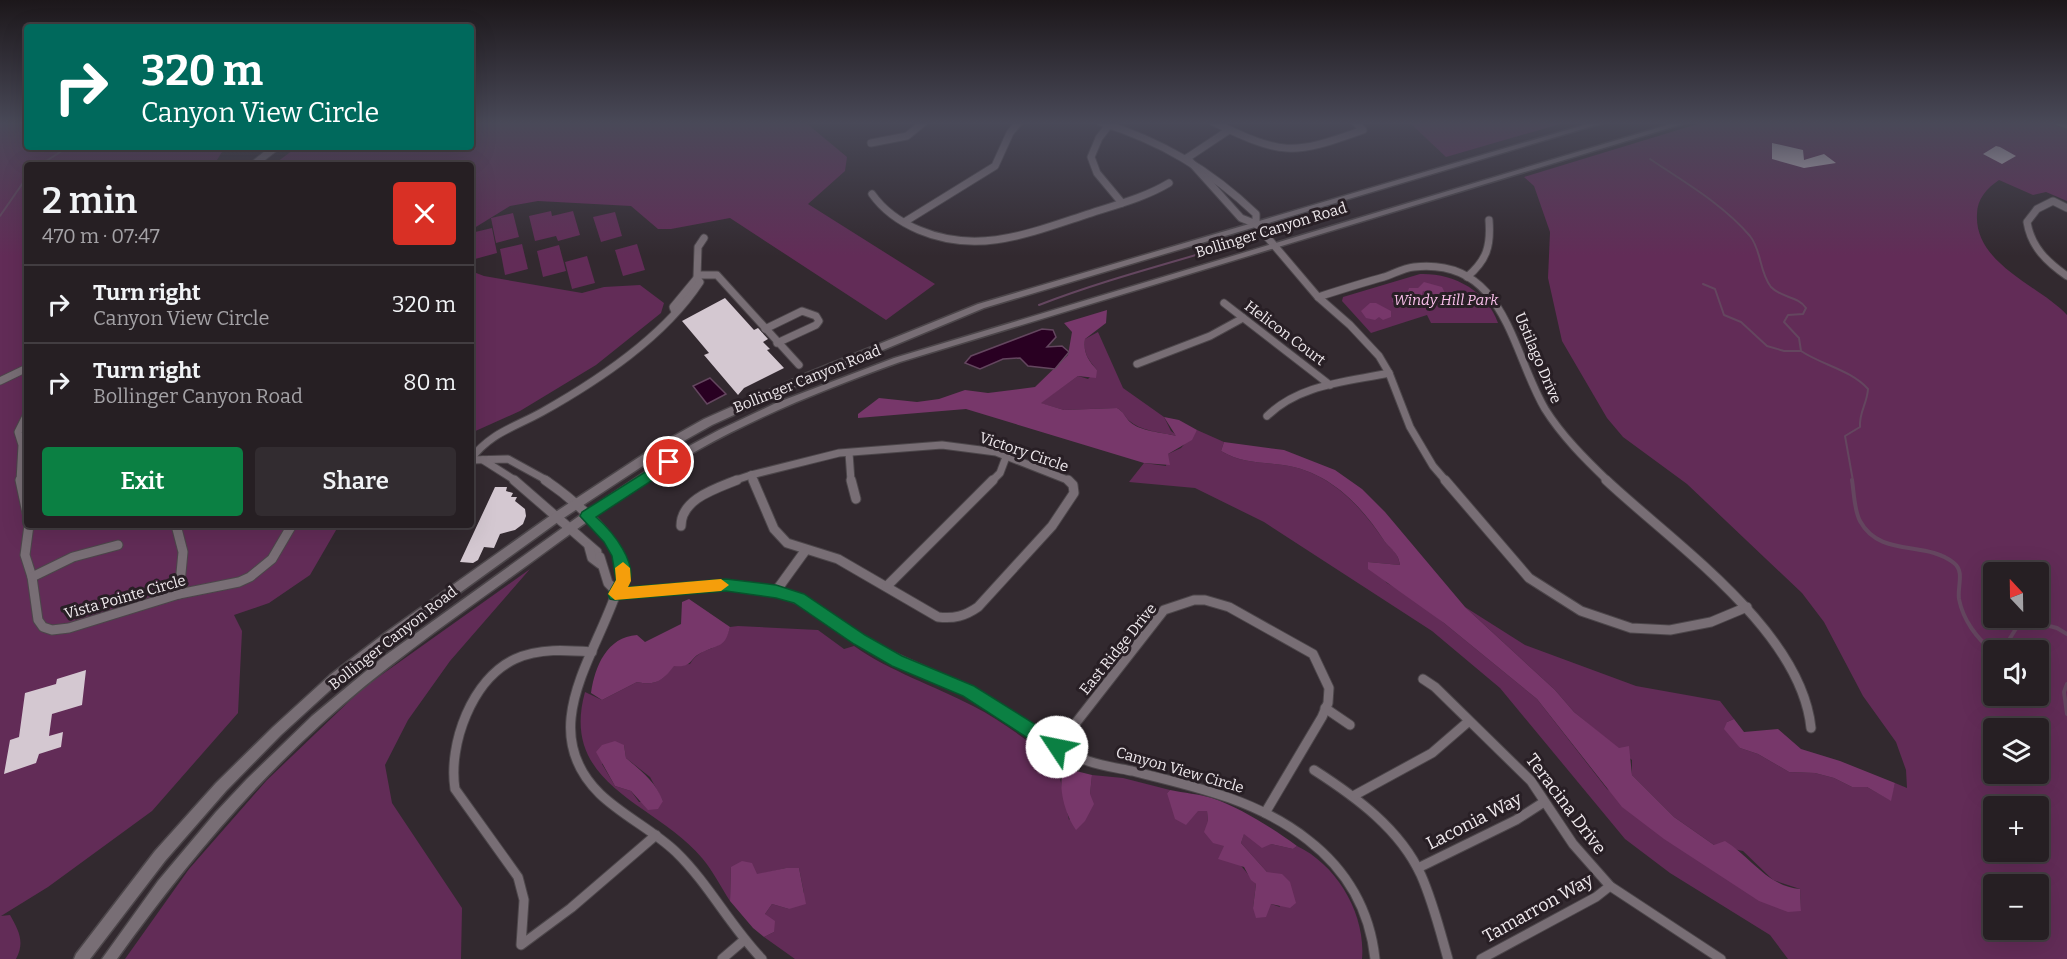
<!DOCTYPE html>
<meta charset="utf-8">
<style>
:root{--surface:#261f23;--page:#322c30;--text:#f1f3f6;--muted:#a4a2a6;--line:#423d41;--accent:#0b8043}
body{margin:0;font-family:Bitter,serif;background:var(--page);color:var(--text);height:100vh;display:flex;flex-direction:column;font-size:22px;white-space:nowrap}
*{box-sizing:border-box;margin:0}
p{font-size:20px;color:var(--muted)}
.icon{flex:none;width:33px;height:33px;fill:none;stroke:currentColor;stroke-width:2;stroke-linecap:round;stroke-linejoin:round}
.map{position:relative;flex:1;overflow:hidden}
.drawer{position:absolute;left:24px;top:162px;width:450px;height:366px;display:flex;flex-direction:column;background:var(--surface);border-radius:6px;box-shadow:0 6px 24px #0002,0 0 0 2px var(--line)}
.drawer>*{flex:none}
.top-card{position:absolute;left:24px;top:24px;width:450px;height:126px;border-radius:6px;box-shadow:0 6px 24px #0002,0 0 0 2px var(--line);background:#00695c;color:#fff;overflow:hidden}
.needle{width:39px;rotate:338deg}
.controls{position:absolute;left:1983px;top:562px;display:grid;gap:12px}
.controls a{display:grid;place-items:center;width:66px;height:66px;border-radius:6px;background:var(--surface);box-shadow:0 6px 24px #0002,0 0 0 2px var(--line);font-size:30px}
.pin{position:absolute;display:grid;place-items:center;width:51px;height:51px;color:#fff;margin:-26px;border:3px solid #fff;border-radius:50%;box-shadow:0 2px 6px #0007}
.me{position:absolute;width:66px;margin:-33px;rotate:304deg;stroke-linejoin:round;filter:drop-shadow(0 0 4px #0008)}
.turn{display:flex;align-items:center;gap:21px;height:126px;padding:0 18px;font-size:27px}
.turn .icon{width:78px;height:78px;stroke-width:2.5}
.turn b{display:block;font-size:42px;line-height:51px}
.round{display:grid;place-items:center;flex:none;width:63px;height:63px;border-radius:6px;background:var(--page)}
.summary{display:flex;align-items:center;justify-content:space-between;height:102px;padding:0 18px}
h1{font-size:36px;font-weight:600;line-height:45px}
.action{display:flex;gap:12px;margin-top:auto;padding:12px 18px}
.action a{flex:1;height:69px;border-radius:6px;background:var(--accent);color:#fff;font-size:24px;font-weight:600;line-height:69px;text-align:center}
.action a+a{background:var(--page);color:var(--text)}
ul{padding:0;list-style:none}
li{display:flex;align-items:center;gap:18px;height:78px;padding:0 18px;border-top:2px solid var(--line)}
li div{flex:1}
li b{display:block;font-size:22px}
li em{font-style:normal}
.map>svg:first-child{display:block}
</style>
<div class="map">
<svg width="2067" height="959" viewBox="0 0 2067 959">
<rect width="100%" height="100%" fill="#32292f"/>
<g fill="#622c57" fill-rule="evenodd">
<path d="M 0,122 L 27,122 L 27,147 L 225,147 L 214,165 L 27,165 L 27,525 L 339,525 L 310,575 L 269,603 L 234,615 L 242,631 L 238,713 L 152,811 L 48,887 L 1,916 L 10,915 C 19,931 25,942 16,959 L 0,959 Z"/>
<polygon points="471,122 805,122 847,157 845,171 808,204 935,284 886,320 730,218 671,229 658,229 631,206 538,201 510,206 471,230 471,165 273,165 297,147 471,147"/>
<polygon points="1409,122 1567,122 1446,157"/>
<path d="M 1704,122 L 2067,122 L 2067,201 L 2046,192 L 2033,195 L 1999,180 C 1987,188 1977,199 1977,214 C 1974,264 2039,285 2067,315 L 2067,959 L 1788,959 L 1770,935 L 1670,873 L 1625,839 L 1500,688 L 1432,631 L 1264,522 L 1195,488 L 1129,482 L 1144,463 L 1166,466 L 1168,454 L 1181,448 L 1197,430 L 1224,442 L 1221,451 C 1241,463 1260,462 1283,465 C 1328,471 1359,504 1383,539 C 1391,551 1397,549 1400,565 L 1368,562 L 1387,583 L 1413,598 L 1444,623 L 1537,699 L 1607,789 L 1801,911 L 1800,889 L 1773,880 L 1743,851 L 1714,845 L 1674,817 L 1632,775 L 1632,760 L 1574,712 L 1555,690 L 1465,607 L 1525,645 L 1636,686 L 1720,701 L 1734,719 L 1727,722 L 1740,748 L 1758,754 L 1789,772 L 1815,773 L 1834,778 L 1852,787 L 1867,787 L 1890,800 L 1895,783 L 1907,788 L 1906,770 L 1896,742 L 1863,696 L 1824,622 L 1802,593 L 1687,484 L 1623,437 L 1607,418 L 1562,341 L 1548,278 L 1550,232 L 1534,186 L 1524,177 ZM 1994,573 L 2038,573 L 2038,618 L 1994,618 ZM 1994,651 L 2038,651 L 2038,696 L 1994,696 ZM 1994,729 L 2038,729 L 2038,774 L 1994,774 ZM 1994,807 L 2038,807 L 2038,852 L 1994,852 ZM 1994,885 L 2038,885 L 2038,930 L 1994,930 Z"/>
<polygon points="551,211 552,216 573,211 580,235 558,241 556,236 535,241 529,216"/>
<polygon points="615,212 622,236 601,242 593,217"/>
<polygon points="513,213 519,237 496,243 491,218"/>
<polygon points="492,228 497,253 475,259 471,233"/>
<polygon points="522,244 528,269 505,275 500,249"/>
<polygon points="637,244 645,270 623,276 615,250"/>
<polygon points="559,245 566,271 543,277 537,251"/>
<polygon points="587,256 595,283 572,289 565,262"/>
<polygon points="471,271 484,276 582,293 604,287 640,285 664,303 661,313 596,365 520,411 471,433"/>
<path d="M 1420,274 C 1454,273 1487,291 1498,323 L 1431,323 L 1427,315 L 1371,333 L 1342,301 L 1343,297 Z"/>
<path d="M 1098,332 L 1123,388 L 1164,417 L 1171,431 L 1179,437 C 1164,432 1143,432 1131,422 C 1125,418 1124,412 1117,408 L 1064,410 L 1040,403 L 1078,376 L 1088,379 L 1097,370 C 1088,359 1083,353 1085,339 Z"/>
<polygon points="530,569 450,661 408,720 385,765 392,803 462,908 461,959 125,959 189,869 267,780 363,688"/>
<path d="M 738,626 L 818,630 L 844,649 L 854,646 C 891,672 933,685 973,706 C 1006,723 1035,747 1064,768 L 1060,778 L 1069,820 L 1090,794 L 1092,775 L 1123,778 L 1170,790 L 1167,793 L 1198,811 L 1207,811 L 1208,821 L 1224,845 L 1256,884 L 1253,908 L 1271,904 L 1280,907 L 1267,872 L 1241,843 L 1244,833 L 1253,840 L 1293,849 L 1297,846 C 1337,865 1366,914 1362,959 L 795,959 L 764,937 L 774,932 L 765,914 L 772,904 L 789,909 L 804,893 L 799,868 L 786,868 L 757,875 L 731,867 L 730,901 C 721,887 713,871 702,858 C 655,802 559,786 585,692 L 602,700 L 637,682 C 655,686 663,681 674,665 L 690,664 C 702,643 723,655 730,627 ZM 624,745 L 626,758 L 650,777 L 663,801 L 639,802 L 631,791 L 615,786 L 602,764 Z"/>
</g>
<g fill="#77376a">
<polygon points="1424,282 1442,287 1446,295 1434,296 1423,291 1420,301 1411,298 1401,299 1400,304 1392,302 1394,292 1407,294 1409,288 1418,288"/>
<polygon points="1370,303 1376,303 1391,311 1391,317 1383,320 1379,317 1375,320 1366,318 1361,311"/>
<path d="M 1107,310 L 1106,323 L 1085,339 C 1083,353 1088,360 1097,370 L 1096,378 L 1078,376 L 1041,403 L 1064,410 L 1117,408 C 1124,412 1125,417 1130,422 C 1141,432 1162,432 1176,436 L 1164,417 L 1179,420 L 1197,430 L 1192,440 L 1168,454 L 1170,465 L 1144,463 L 966,409 L 858,418 L 858,414 L 879,398 L 917,402 L 939,399 L 965,390 L 988,393 L 1035,387 L 1068,355 L 1072,332 L 1064,323 Z"/>
<path d="M 1224,442 L 1284,450 L 1335,470 L 1362,489 L 1385,512 L 1465,607 L 1555,690 L 1574,712 L 1619,748 L 1629,746 L 1632,775 L 1674,817 L 1714,845 L 1725,841 C 1750,856 1768,887 1800,889 L 1801,911 L 1788,912 L 1759,901 L 1664,839 L 1622,807 L 1537,699 L 1444,623 L 1368,569 L 1368,562 L 1400,565 C 1398,551 1390,550 1383,539 C 1360,504 1328,471 1283,465 C 1260,462 1241,463 1221,451 Z"/>
<path d="M 689,599 L 730,627 C 725,648 719,644 703,652 C 688,658 694,668 674,666 C 663,681 655,686 637,682 L 602,700 L 591,693 C 595,666 607,637 637,635 L 645,642 L 681,624 L 682,602 Z"/>
<polygon points="1734,719 1744,732 1778,729 1801,749 1840,761 1895,783 1891,801 1867,787 1852,787 1834,778 1815,773 1789,772 1758,754 1740,748 1724,729 1727,722"/>
<path d="M 615,741 L 624,745 L 626,758 C 642,772 655,781 663,801 L 658,809 L 648,810 L 631,791 L 615,786 L 596,752 L 602,745 Z"/>
<path d="M 1064,768 L 1092,775 L 1090,794 L 1094,804 L 1085,821 L 1076,830 C 1065,814 1057,786 1064,768 Z"/>
<path d="M 1170,790 C 1184,793 1199,794 1212,798 C 1241,808 1272,828 1297,846 L 1293,849 L 1271,844 L 1262,848 L 1244,834 L 1241,843 L 1267,872 L 1282,874 L 1290,882 L 1296,903 L 1290,908 L 1271,904 L 1266,917 L 1256,918 L 1253,908 L 1256,884 L 1251,880 L 1244,867 L 1218,859 L 1224,846 L 1213,843 L 1204,832 L 1208,821 L 1207,811 L 1198,811 L 1186,825 L 1175,819 L 1167,793 Z"/>
<polygon points="742,861 752,863 757,874 786,868 799,868 806,904 789,909 772,904 765,914 775,921 774,932 764,937 753,928 730,901 731,867"/>
</g>
<g fill="#290022" stroke="#64465f" stroke-width="1.5">
<polygon points="1042,329 1053,330 1056,337 1047,347 1062,346 1069,352 1055,369 1028,366 1020,358 1003,359 980,369 965,363 971,356"/>
<polygon points="710,378 726,394 707,404 693,386"/>
</g>
<g fill="none" stroke-linecap="round" stroke-linejoin="round">
<g stroke="#64465f" stroke-width="2">
<path d="M 1650,159 C 1684,182 1723,204 1750,236 C 1762,251 1759,272 1771,287 C 1781,298 1798,296 1806,308 L 1803,314 L 1788,315 L 1784,322 L 1799,338 L 1801,351"/>
<polyline points="40,165 68,147"/>
<polyline points="0,216 27,177"/>
<polyline points="1703,284 1715,289 1724,315 1741,322 1767,346 1784,351 1801,351"/>
<path d="M 1039,305 C 1106,279 1175,262 1243,241"/>
<path d="M 1801,351 C 1822,365 1851,370 1868,389 C 1867,404 1859,412 1860,427 L 1845,436 L 1853,481"/>
</g>
<g stroke="#64465f" stroke-width="4">
<path d="M 1852,480 C 1854,492 1854,510 1860,521 C 1880,558 1926,540 1954,563 C 1965,572 1957,587 1959,599 C 1963,620 1977,639 1994,652"/>
<polyline points="2002,651 2022,619 2057,628 2067,634"/>
<polyline points="2067,684 2064,692 2067,714"/>
</g>
</g>
<g fill="#d4c8d1">
<polygon points="1772,143 1803,150 1804,160 1824,154 1836,163 1804,168 1772,159"/>
<polygon points="1996,146 2000,147 2016,156 2002,164 1983,154"/>
<polygon points="725,298 754,330 758,328 768,339 763,342 770,349 767,350 784,368 744,388 738,395 704,355 709,353 682,321"/>
<polygon points="495,487 507,487 506,491 513,493 511,497 517,497 515,501 525,509 526,516 523,524 515,530 500,534 494,548 484,547 478,560 473,563 460,562"/>
<polygon points="86,670 82,705 52,714 49,736 63,732 61,747 39,754 36,763 4,774 10,740 19,737 25,693 56,684 57,679"/>
</g>
<g fill="none" stroke-linecap="round" stroke-linejoin="round">
<g stroke="#4c464a" stroke-width="9">
<g id="street-far1">
<path d="M 1100,122 C 1161,141 1210,170 1256,214 L 1256,224"/>
<path d="M 1213,122 C 1282,155 1291,156 1363,130 L 1355,122"/>
<polyline points="2059,122 2067,125"/>
<polyline points="1109,125 1099,138 1091,157 1097,173 1122,203"/>
<polyline points="871,143 907,136 924,122"/>
<polyline points="1187,158 1241,218 1256,224 1318,297 1350,325 1379,356 1389,373 1410,427 1433,466 1446,481"/>
<polyline points="1187,158 1229,130"/>
<polyline points="253,165 276,147"/>
<path d="M 872,194 C 884,211 900,222 919,230 C 978,255 1030,233 1088,214 C 1115,205 1144,198 1169,183"/>
<path d="M 2067,208 L 2053,201 L 2037,209 L 2027,222 C 2031,247 2047,262 2067,276"/>
<polyline points="906,221 995,166 1010,133 1019,122"/>
<polyline points="698,275 717,275 799,365"/>
<path d="M 1467,277 C 1487,260 1491,246 1489,220"/>
<path d="M 1318,297 C 1340,290 1362,283 1384,277 C 1393,274 1404,268 1414,267 C 1505,257 1511,351 1545,409 C 1562,436 1585,459 1608,481"/>
<polyline points="1224,303 1330,385"/>
<polyline points="675,312 673,307 697,278"/>
<polyline points="765,329 802,311 816,316 819,321 816,325 777,343"/>
<polyline points="1137,364 1210,336 1243,318"/>
<polyline points="0,381 27,368"/>
<path d="M 1267,416 C 1300,384 1346,382 1389,373"/>
<polyline points="849,453 851,481"/>
<path d="M 471,459 C 490,433 515,427 542,412 C 599,380 664,337 700,282 L 697,278 L 698,247 L 704,238"/>
<polyline points="471,460 508,459 548,481"/>
<polyline points="483,460 516,481"/>
<polyline points="751,475 754,481"/>
<polyline points="751,475 839,453 942,445 996,452 1070,481"/>
<polyline points="20,481 22,445 18,432 27,414"/>
<polyline points="733,481 751,475"/>
<polyline points="992,481 1000,473 1006,457"/>
</g>
</g>
<g stroke="#4c464a" stroke-width="11">
<g id="street">
<polyline points="20,480 27,513"/>
<polyline points="514,480 597,552"/>
<path d="M 545,480 C 570,497 631,546 624,580 C 623,585 617,591 615,596 C 591,663 537,732 600,794 C 623,816 653,830 676,852 C 709,884 730,926 762,959"/>
<path d="M 753,480 L 774,529 L 787,543 L 838,559 L 938,617 C 954,619 965,616 978,607 L 1052,526 L 1074,493 L 1073,485 L 1068,480"/>
<polyline points="851,480 856,499"/>
<polyline points="1445,480 1529,578 1581,611 1631,628 1670,630 1711,622 1747,607"/>
<path d="M 1606,480 C 1673,543 1801,630 1811,728"/>
<polyline points="29,525 25,555 32,577 38,620 43,627 52,630 69,628 179,594 239,582 250,577 272,559 292,525"/>
<polyline points="176,525 183,552 179,594"/>
<path d="M 681,526 C 681,499 715,489 737,480"/>
<polyline points="589,547 592,558 600,564"/>
<polyline points="600,557 608,583 616,591"/>
<polyline points="32,577 73,557 118,545"/>
<polyline points="887,586 993,480"/>
<polyline points="776,591 805,551"/>
<path d="M 615,594 C 668,589 725,579 778,592 C 811,601 835,625 864,642 C 901,663 941,676 979,696 C 1016,717 1048,746 1088,761 C 1102,766 1117,768 1132,771 C 1193,786 1258,800 1308,840 C 1347,870 1370,911 1375,959"/>
<path d="M 592,652 C 567,650 539,648 515,659 C 472,679 448,744 455,789 L 518,877 L 524,900 L 521,945 L 571,908 L 656,835"/>
<polyline points="1423,679 1435,687 1531,781 1573,844 1610,886 1721,959"/>
<polyline points="1325,708 1350,725"/>
<polyline points="1057,747 1164,610 1194,600 1205,600 1229,607 1313,654 1329,688 1328,703 1322,717 1265,813"/>
<path d="M 1314,770 C 1356,797 1400,829 1421,875 C 1433,902 1440,931 1448,959"/>
<polyline points="1355,795 1432,753 1469,721"/>
<polyline points="1418,868 1516,820 1544,802"/>
<polyline points="722,959 743,941"/>
<polyline points="1481,959 1596,897 1610,886"/>
</g>
</g>
<g stroke="#4c464a" stroke-width="3">
<g id="secondary">
<polygon points="1594,122 1606,122 984,308 811,380 712,425 664,452 562,519 393,641 338,683 281,735 226,791 165,861 90,959 74,959 76,954 155,851 216,783 273,727 330,675 385,633 554,513 656,446 704,419 805,374 978,304"/>
<path d="M 1677,122 L 1689,122 L 900,362 C 831,387 762,414 698,450 C 631,488 569,535 507,580 C 443,626 379,671 321,724 C 244,794 178,874 117,959 L 102,959 L 158,881 L 216,812 L 247,779 L 312,716 L 383,657 L 579,516 L 663,460 L 719,430 L 776,403 L 894,358 Z"/>
</g>
</g>
<use href="#street-far1" stroke="#786e75" stroke-width="7"/>
<use href="#street" stroke="#786e75" stroke-width="9"/>
<use href="#secondary" fill="#786e75" fill-rule="evenodd"/>
</g>
<linearGradient id="sky" x2="0" y2="1"><stop stop-color="#1c171a"/><stop offset="0.48" stop-color="#494958"/><stop offset="1" stop-color="#494958" stop-opacity="0"/></linearGradient>
<rect width="2067" height="256" fill="url(#sky)"/>
<path fill="#0b8043" stroke="#07532c" stroke-width="1.5" d="M 669,457 L 674,458 L 674,466 L 596,517 C 612,531 640,564 628,587 L 726,579 L 776,585 L 804,594 L 865,635 L 902,656 L 974,686 L 1063,742 L 1065,747 L 1063,753 L 1057,755 L 1051,753 L 963,696 L 892,666 L 854,644 L 794,603 L 776,598 L 726,591 L 615,600 L 610,599 L 608,594 L 616,580 L 612,556 L 604,542 L 580,516 L 582,512 Z"/>
<polygon fill="#f59e0b" points="623,562 630,568 631,581 628,587 721,579 729,585 721,591 615,600 608,594 616,580 615,568"/>
<g text-anchor="middle" dominant-baseline="central" stroke-width="6" stroke-linejoin="round" paint-order="stroke">
<g font-size="15" fill="#efe9ed" stroke="#281f25">
<text transform="translate(1271 230) rotate(-17)">Bollinger Canyon Road</text>
<text transform="translate(1285 333) rotate(37)">Helicon Court</text>
<text transform="translate(1538 358) rotate(67)">Ustilago Drive</text>
<text transform="translate(807 379) rotate(-22)">Bollinger Canyon Road</text>
<text transform="translate(1024 452) rotate(19)">Victory Circle</text>
<text transform="translate(125 597) rotate(-16)">Vista Pointe Circle</text>
<text transform="translate(393 638) rotate(-38)">Bollinger Canyon Road</text>
<text transform="translate(1118 649) rotate(-51)">East Ridge Drive</text>
<text transform="translate(1180 770) rotate(16)">Canyon View Circle</text>
</g>
<g font-size="15" font-style="italic" fill="#f9bfea" stroke="#281f25">
<text x="1446" y="300">Windy Hill Park</text>
</g>
<g font-size="18" fill="#efe9ed" stroke="#281f25">
<text transform="translate(1566 804) rotate(53)">Teracina Drive</text>
<text transform="translate(1474 821) rotate(-27)">Laconia Way</text>
<text transform="translate(1538 908) rotate(-29)">Tamarron Way</text>
</g>
</g>
</svg>
<div class="controls">
<a><svg class="needle" viewBox="-14 -14 28 28"><path d="M0-13l5 13h-10z" fill="#e53935"/><path d="M0 13l5-13h-10z" fill="#a4a2a6"/></svg></a>
<a><svg class="icon" aria-label="sound" viewBox="0 0 24 24"><path d="M4 9h4l5-4v14l-5-4H4zM17 9q2 3 0 6"/></svg></a>
<a><svg class="icon" aria-label="layers" viewBox="0 0 24 24"><path d="M12 4l9 5-9 5-9-5zM3 14l9 5 9-5"/></svg></a>
<a>+</a>
<a>−</a>
</div>
<div class="pin" style="left:669px;top:462px;background:#d93025"><svg class="icon" aria-label="arrive" viewBox="0 0 24 24"><path d="M6 21V4h12l-3 4 3 4H6"/></svg></div>
<svg class="me" style="left:1057px;top:747px" viewBox="-20 -20 40 40"><circle r="19" fill="#fff"/><path d="M0-13L10 11 0 6-10 11z" fill="#0b8043"/></svg>
<div class="top-card">
<div class="turn"><svg class="icon" aria-label="right" viewBox="0 0 24 24"><path d="M7 20v-9h11M14 6l5 5-5 5"/></svg><div><b>320 m</b>Canyon View Circle</div></div>
</div>
<section class="drawer">
<div class="summary"><div><h1>2 min</h1><p>470 m · 07:47</p></div><a class="round" style="background:#d93025;color:#fff"><svg class="icon" aria-label="close" viewBox="0 0 24 24"><path d="M6 6l12 12M18 6L6 18"/></svg></a></div>
<ul>
<li><svg class="icon" aria-label="right" viewBox="0 0 24 24"><path d="M7 20v-9h11M14 6l5 5-5 5"/></svg><div><b>Turn right</b><p>Canyon View Circle</p></div><em>320 m</em></li>
<li><svg class="icon" aria-label="right" viewBox="0 0 24 24"><path d="M7 20v-9h11M14 6l5 5-5 5"/></svg><div><b>Turn right</b><p>Bollinger Canyon Road</p></div><em>80 m</em></li>
</ul>
<div class="action"><a>Exit</a><a>Share</a></div>
</section>
</div>
